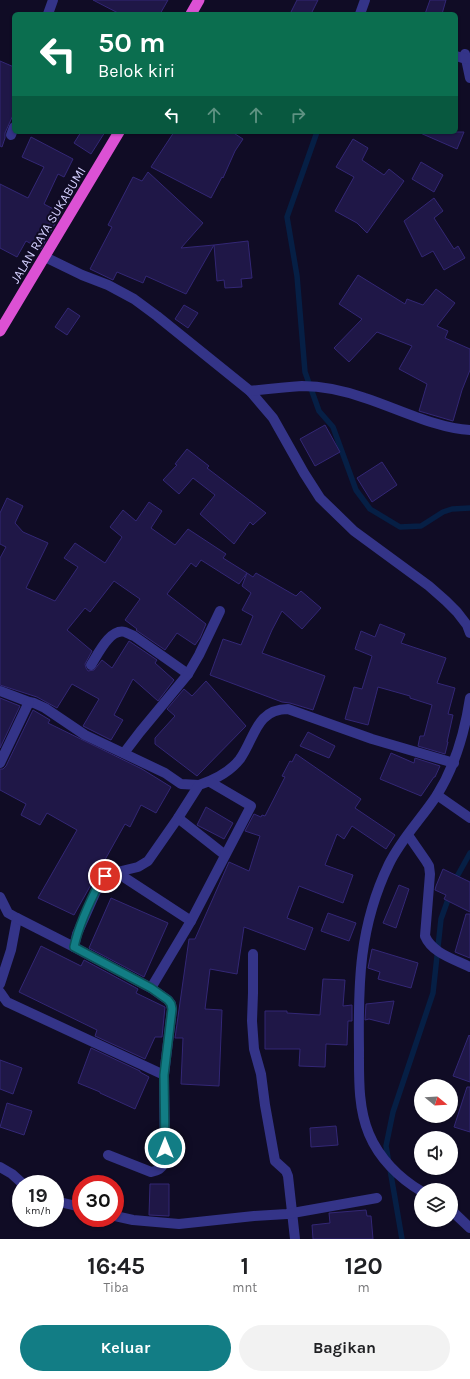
<!DOCTYPE html>
<html lang="id">
<style>
:root{--surface:#fff;--page:#f2f2f2;--text:#202124;--muted:#757577;--accent:#127d85}
body{margin:0;font-family:Karla,sans-serif;background:var(--page);color:var(--text);height:100vh;display:flex;flex-direction:column;font-size:15px;white-space:nowrap}
*{box-sizing:border-box;margin:0}
p{font-size:13px;color:var(--muted)}
.icon{flex:none;width:22px;height:22px;fill:none;stroke:currentColor;stroke-width:2;stroke-linecap:round;stroke-linejoin:round}
.map{position:relative;height:1239px;overflow:hidden}
.drawer{display:flex;flex-direction:column;background:var(--surface);flex:1}
.drawer>*{flex:none}
.banner{position:absolute;left:12px;top:12px;width:446px;height:122px;border-radius:6px;box-shadow:0 1px 3px #0004;background:#0b6e4f;color:#fff;overflow:hidden}
.needle{width:26px;rotate:108deg}
.tools{position:absolute;left:414px;top:1079px;display:grid;gap:8px}
.tools a{display:grid;place-items:center;width:44px;height:44px;border-radius:50%;background:var(--surface);box-shadow:0 1px 3px #0004;font-size:20px}
.speed{position:absolute;left:12px;top:1175px;display:flex;gap:8px;font-size:20px;font-weight:700;text-align:center}
.speed>*{display:grid;place-content:center;width:52px;height:52px;border-radius:50%;background:var(--surface);box-shadow:0 1px 3px #0004;line-height:1}
.speed small{font-size:10px;font-weight:400}
.speed .limit{border:6px solid #d22;background:#fff;color:#111}
.pin{position:absolute;display:grid;place-items:center;width:34px;height:34px;color:#fff;margin:-17px;border:2px solid #fff;border-radius:50%;box-shadow:0 1px 4px #0007}
.me{position:absolute;width:44px;margin:-22px;rotate:0deg;stroke-linejoin:round;filter:drop-shadow(0 0 3px #0008)}
.turn{display:flex;align-items:center;gap:14px;height:84px;padding:0 20px;font-size:18px}
.turn .icon{width:52px;height:52px;stroke-width:2.5}
.turn b{display:block;font-size:28px;line-height:34px}
.lanes{display:flex;align-items:center;height:38px;padding:0 20px;background:#0003;justify-content:center;gap:20px;direction:ltr}
.lanes .off{opacity:.35}
.eta{display:flex;justify-content:space-evenly;align-items:center;height:68px;text-align:center}
.eta b{font-size:24px;font-weight:700;line-height:28px}
.primary-button{display:flex;gap:8px;margin-top:auto;padding:8px 20px}
.primary-button a{flex:1;height:46px;border-radius:24px;background:var(--accent);color:#fff;font-size:16px;font-weight:700;line-height:46px;text-align:center}
.primary-button a+a{background:var(--page);color:var(--text)}
.map>svg:first-child{display:block}
</style>
<div class="map">
<svg width="470" height="1239" viewBox="0 0 470 1239">
<rect width="100%" height="100%" fill="#100c25"/>
<g fill="none" stroke-linecap="round" stroke-linejoin="round">
<g stroke="#061f45" stroke-width="5.5">
<polyline points="317,132 287,217 297,276 305,372 319,411 333,427 356,490 370,509 400,527 421,526 443,512 452,509 470,508"/>
<polyline points="454,882 470,853"/>
<polyline points="402,1239 386,1146 393,1112 433,993 441,919 450,894"/>
</g>
</g>
<g fill="#1f1747" stroke="#332775">
<polygon points="93,0 168,0 160,14 120,14"/>
<polygon points="297,0 318,0 311,14 290,14"/>
<polygon points="430,0 446,0 442,14 425,14"/>
<polygon points="0,61 14,67 14,113 5,133 5,138 2,147 0,146"/>
<polygon points="81,132 105,132 91,154 74,143"/>
<polygon points="174,132 232,132 243,139 235,151 223,178 222,177 211,198 151,167"/>
<polygon points="418,132 464,132 457,149"/>
<polygon points="31,137 73,159 64,177 58,174 44,204 61,213 41,249 26,241 17,257 0,248 0,184 28,198 44,167 22,157"/>
<polygon points="353,139 368,148 362,160 384,175 389,169 404,181 367,233 357,223 335,211 354,177 336,167"/>
<polygon points="421,162 443,175 434,192 412,179"/>
<polygon points="148,172 203,223 181,248 214,245 186,294 146,276 143,283 117,272 113,280 90,269 112,227 108,225 133,177 142,181"/>
<polygon points="434,198 443,211 434,218 454,249 458,246 465,258 444,270 433,251 422,257 404,221"/>
<polygon points="248,241 252,278 241,279 242,287 225,288 224,280 217,281 214,245"/>
<polygon points="358,275 405,304 407,299 423,305 436,289 455,303 437,326 448,331 445,338 470,349 470,370 462,390 453,421 419,411 427,384 399,369 412,346 377,332 349,362 334,348 362,319 339,304"/>
<polygon points="184,305 198,313 188,328 175,319"/>
<polygon points="68,308 80,316 67,335 55,327"/>
<polygon points="325,425 340,452 315,466 300,439"/>
<polygon points="187,449 209,466 207,468 266,513 253,525 250,522 234,544 200,514 215,495 193,478 179,494 163,480 177,465 175,464"/>
<polygon points="382,462 397,485 372,502 357,478"/>
<polygon points="7,498 23,506 15,523 23,532 48,543 26,588 55,601 78,567 64,558 75,543 105,563 122,537 110,527 123,510 136,521 149,502 162,511 151,528 175,545 188,529 226,554 223,558 247,573 239,584 201,560 196,567 191,563 167,594 206,624 200,638 195,645 177,633 165,650 136,630 137,629 125,620 140,599 114,581 90,612 85,608 67,630 92,651 85,664 86,668 88,671 94,670 102,660 112,668 129,641 157,660 155,663 174,680 158,701 133,679 114,715 123,720 111,740 83,726 99,699 72,684 57,708 37,697 0,685 0,558 6,547 0,544 0,513"/>
<polygon points="247,573 253,577 256,573 296,596 301,591 321,608 302,629 282,611 272,630 262,653 325,676 313,710 290,703 282,702 210,675 223,639 241,645 253,616 242,610 251,593 242,586"/>
<polygon points="380,624 405,634 401,643 446,658 437,683 455,688 448,714 453,715 447,742 448,742 445,754 418,746 420,736 424,736 432,705 410,698 410,696 378,687 368,725 345,719 354,687 362,689 372,656 355,649 361,631 375,637"/>
<polygon points="206,681 246,726 197,776 155,744 155,738 175,716 167,709 184,689 192,696"/>
<polygon points="0,698 20,706 0,748"/>
<polygon points="33,710 50,720 48,723 142,769 171,787 156,813 141,805 130,827 125,824 74,915 38,898 77,830 47,813 40,825 21,815 26,804 0,790 0,769 3,769 6,766"/>
<polygon points="308,732 335,746 329,758 300,746"/>
<polygon points="391,753 414,763 415,758 440,766 435,777 434,777 421,796 380,779"/>
<polygon points="296,754 361,799 355,808 395,835 386,849 352,826 344,839 337,834 325,865 353,875 343,903 299,886 287,918 313,928 305,950 244,927 237,974 210,969 205,1009 222,1010 219,1086 181,1084 183,1038 175,1038 189,939 195,939 229,862 249,871 260,836 245,831 254,814 261,817 262,815 265,816 285,777 282,776 290,761 292,762"/>
<polygon points="206,807 233,823 224,839 197,825"/>
<polygon points="443,869 470,882 470,912 444,899 446,895 435,890 436,886"/>
<polygon points="399,885 409,889 396,928 383,923"/>
<polygon points="111,898 168,923 144,977 89,948"/>
<polygon points="328,913 356,923 349,941 321,931"/>
<polygon points="466,914 470,914 470,958 455,952"/>
<polygon points="41,946 81,966 84,960 138,989 136,993 165,1007 162,1037 155,1037 145,1059 95,1036 97,1030 19,992"/>
<polygon points="372,949 418,963 411,988 378,979 380,972 368,968"/>
<polygon points="323,979 345,980 343,1006 352,1005 352,1021 348,1021 347,1045 326,1044 325,1067 299,1066 300,1049 265,1049 265,1011 287,1011 287,1013 320,1015"/>
<polygon points="394,1001 389,1024 369,1019 365,1020 366,1004"/>
<polygon points="469,1035 470,1036 470,1082 453,1076"/>
<polygon points="91,1048 140,1071 140,1072 149,1077 135,1109 100,1093 100,1092 78,1083"/>
<polygon points="0,1060 22,1068 13,1094 0,1089"/>
<polygon points="467,1087 470,1087 470,1132 454,1127"/>
<polygon points="7,1103 32,1111 24,1135 0,1127"/>
<polygon points="336,1126 338,1145 311,1147 310,1128"/>
<polygon points="150,1184 169,1184 169,1216 149,1215"/>
<polygon points="366,1210 367,1216 371,1216 373,1239 313,1239 312,1225 330,1223 329,1213"/>
</g>
<g fill="none" stroke-linecap="round" stroke-linejoin="round">
<g stroke="#343488" stroke-width="10">
<polyline points="48,14 53,0"/>
<polyline points="360,14 365,0"/>
<polyline points="465,54 470,78"/>
<polyline points="456,56 466,59"/>
<polyline points="11,135 14,127"/>
<polyline points="45,257 82,275 108,285 134,299 157,316 250,391 273,418 304,473 320,498 354,531 429,586 446,601 457,612 467,625 470,633"/>
<path d="M 250,391 C 267,389 285,387 302,386 C 323,386 345,391 365,398 C 396,408 438,429 470,430"/>
<path d="M 91,665 C 98,654 110,628 125,632 C 128,633 131,635 134,636 L 188,674"/>
<polyline points="0,691 29,702 34,703 45,708 85,735 165,773 181,784 199,785"/>
<polyline points="124,753 140,732 188,674 199,655 220,611"/>
<polyline points="0,763 29,702"/>
<polyline points="437,795 470,818"/>
<polyline points="178,818 225,855"/>
<path d="M 408,835 L 426,861 L 429,866 L 430,874 L 425,936 C 432,953 454,959 470,967"/>
<polyline points="116,872 191,921"/>
<polyline points="0,897 8,913 17,918 11,950 0,984"/>
<path d="M 17,918 L 74,947 L 77,934 L 101,880 L 109,874 L 138,867 L 148,861 L 178,818 L 199,785 C 214,780 230,772 240,759 C 255,738 256,709 288,709 L 372,739 L 454,763"/>
<polyline points="74,947 151,988 168,1000 171,1004 172,1009 164,1075"/>
<polyline points="253,954 253,993 252,1021 254,1049 261,1074 265,1105 275,1161 286,1171 288,1176 295,1239"/>
<polyline points="151,988 191,921 251,806 210,782"/>
<path d="M 0,992 L 7,1002 L 164,1075 L 165,1162 C 161,1169 158,1171 151,1172 L 108,1155"/>
<polyline points="0,1167 12,1174 23,1184"/>
<path d="M 421,1191 C 399,1178 379,1158 369,1134 C 358,1108 359,1078 359,1050 C 358,983 359,926 389,864 C 401,839 422,818 437,795 C 455,766 465,731 470,698"/>
<polyline points="55,1201 81,1207"/>
<polyline points="451,1210 470,1228"/>
<polyline points="115,1216 133,1220 179,1224 254,1216 287,1214 377,1198"/>
</g>
<g stroke="#dc51d4" stroke-width="11">
<polyline points="191,14 199,0"/>
<polyline points="0,331 119,132"/>
</g>
</g>
<g fill="none" stroke-linecap="round" stroke-linejoin="round">
<g stroke="#0c5156" stroke-width="10">
<path id="route" d="M 105,876 L 101,880 C 90,901 79,924 74,947 L 151,988 L 168,1000 L 171,1004 L 172,1009 L 164,1075 L 165,1148"/>
</g>
<use href="#route" stroke="#127d85" stroke-width="7"/>
</g>
<g text-anchor="middle" dominant-baseline="central" stroke-width="4" stroke-linejoin="round" paint-order="stroke">
<g font-size="13" fill="#d4d0ff" stroke="#100c25">
<text transform="translate(48 225) rotate(-59)">JALAN RAYA SUKABUMI</text>
</g>
</g>
</svg>
<div class="tools">
<a><svg class="needle" viewBox="-14 -14 28 28"><path d="M0-13l5 13h-10z" fill="#e53935"/><path d="M0 13l5-13h-10z" fill="#757577"/></svg></a>
<a><svg class="icon" aria-label="sound" viewBox="0 0 24 24"><path d="M4 9h4l5-4v14l-5-4H4zM17 9q2 3 0 6"/></svg></a>
<a><svg class="icon" aria-label="layers" viewBox="0 0 24 24"><path d="M12 4l9 5-9 5-9-5zM3 14l9 5 9-5"/></svg></a>
</div>
<div class="speed"><div>19<small>km/h</small></div><div class="limit">30</div></div>
<div class="pin" style="left:105px;top:876px;background:#d93025"><svg class="icon" aria-label="arrive" viewBox="0 0 24 24"><path d="M6 21V4h12l-3 4 3 4H6"/></svg></div>
<svg class="me" style="left:165px;top:1148px" viewBox="-20 -20 40 40"><circle r="17" fill="#127d85" stroke="#fff" stroke-width="3"/><path d="M0-11L8 9 0 5-8 9z" fill="#fff"/></svg>
<div class="banner">
<div class="turn"><svg class="icon" aria-label="left" viewBox="0 0 24 24"><path d="M17 20v-9H6M10 6l-5 5 5 5"/></svg><div><b>50 m</b>Belok kiri</div></div>
<div class="lanes"><svg class="icon" aria-label="left" viewBox="0 0 24 24"><path d="M17 20v-9H6M10 6l-5 5 5 5"/></svg><svg class="icon off" aria-label="ahead" viewBox="0 0 24 24"><path d="M12 20V5M6 11l6-6 6 6"/></svg><svg class="icon off" aria-label="ahead" viewBox="0 0 24 24"><path d="M12 20V5M6 11l6-6 6 6"/></svg><svg class="icon off" aria-label="right" viewBox="0 0 24 24"><path d="M7 20v-9h11M14 6l5 5-5 5"/></svg></div>
</div>
</div>
<section class="drawer">
<div class="eta">
<div><b>16:45</b><p>Tiba</p></div>
<div><b>1</b><p>mnt</p></div>
<div><b>120</b><p>m</p></div>
</div>
<div class="primary-button"><a>Keluar</a><a>Bagikan</a></div>
</section>
